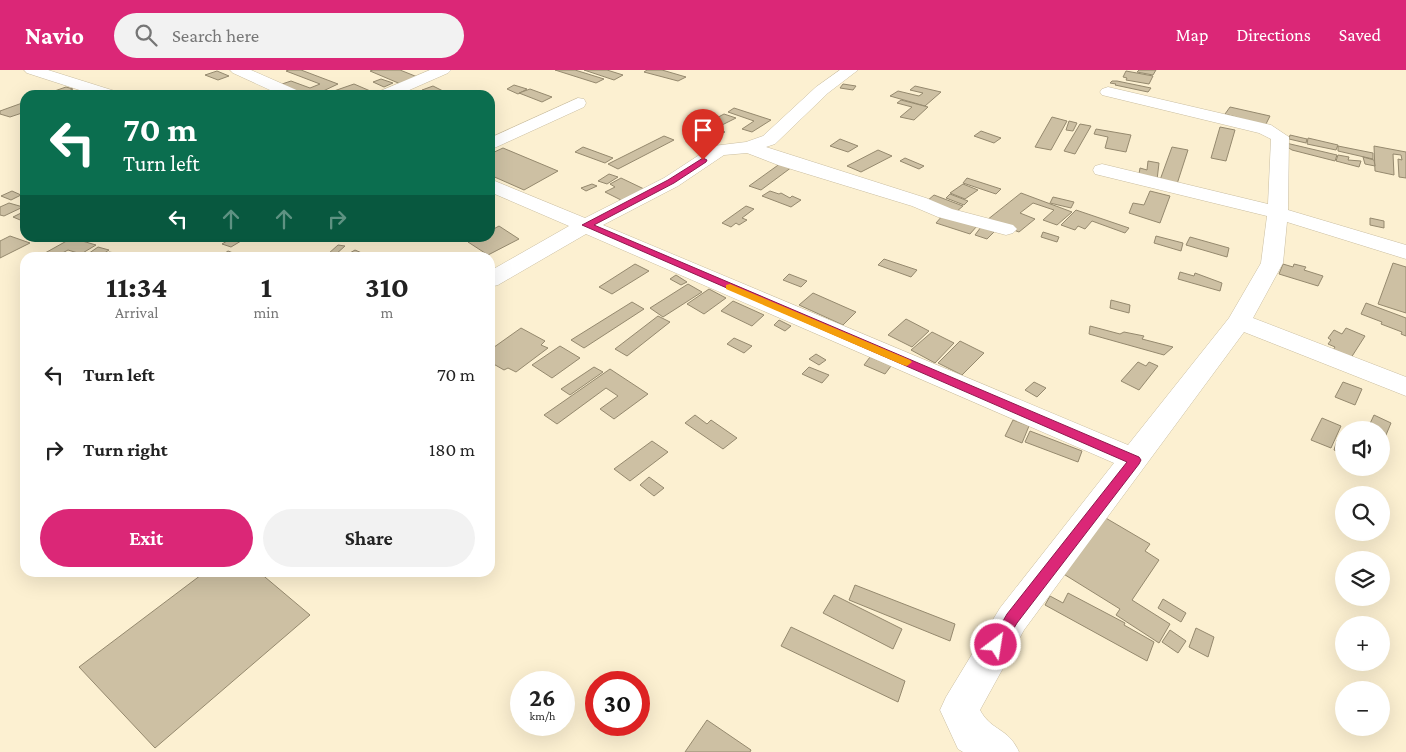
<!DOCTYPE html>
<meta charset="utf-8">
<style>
:root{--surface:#fff;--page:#f2f2f2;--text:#222;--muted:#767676;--accent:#db2777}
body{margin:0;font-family:"Crimson Pro",serif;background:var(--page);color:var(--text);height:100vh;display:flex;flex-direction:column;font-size:19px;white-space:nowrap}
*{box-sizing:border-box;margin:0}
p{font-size:16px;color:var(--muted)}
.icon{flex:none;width:28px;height:28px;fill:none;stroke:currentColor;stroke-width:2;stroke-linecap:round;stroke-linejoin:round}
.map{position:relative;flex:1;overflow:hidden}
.details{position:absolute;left:20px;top:182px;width:475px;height:325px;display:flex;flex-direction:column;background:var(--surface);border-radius:15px;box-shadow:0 5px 20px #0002}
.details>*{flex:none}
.guide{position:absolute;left:20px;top:20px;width:475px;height:152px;border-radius:15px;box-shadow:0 5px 20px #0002;background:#0b6e4f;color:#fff;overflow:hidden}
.buttons{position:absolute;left:1335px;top:351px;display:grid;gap:10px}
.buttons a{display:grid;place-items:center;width:55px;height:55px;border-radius:50%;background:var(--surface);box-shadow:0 5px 20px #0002;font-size:25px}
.speed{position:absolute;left:510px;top:601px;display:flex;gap:10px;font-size:25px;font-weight:700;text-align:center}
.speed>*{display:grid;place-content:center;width:65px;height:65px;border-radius:50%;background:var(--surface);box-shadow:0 5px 20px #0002;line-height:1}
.speed small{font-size:12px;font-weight:400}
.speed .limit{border:8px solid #d22;background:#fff;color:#111}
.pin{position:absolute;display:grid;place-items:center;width:42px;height:42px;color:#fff;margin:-51px -21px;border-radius:50% 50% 50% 0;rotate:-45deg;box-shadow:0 0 5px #0007}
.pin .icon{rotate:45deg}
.me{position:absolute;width:55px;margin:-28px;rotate:31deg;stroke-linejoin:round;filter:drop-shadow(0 0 4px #0008)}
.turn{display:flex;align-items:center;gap:18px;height:105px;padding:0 20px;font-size:22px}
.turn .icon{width:65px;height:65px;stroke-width:2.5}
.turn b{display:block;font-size:35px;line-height:42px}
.lanes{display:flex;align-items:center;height:48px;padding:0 20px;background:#0003;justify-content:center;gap:25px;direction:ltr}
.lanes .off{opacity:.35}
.eta{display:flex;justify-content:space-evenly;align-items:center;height:85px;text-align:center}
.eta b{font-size:30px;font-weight:700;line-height:35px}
.button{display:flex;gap:10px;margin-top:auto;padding:10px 20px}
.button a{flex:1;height:58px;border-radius:30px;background:var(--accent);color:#fff;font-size:20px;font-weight:700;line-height:58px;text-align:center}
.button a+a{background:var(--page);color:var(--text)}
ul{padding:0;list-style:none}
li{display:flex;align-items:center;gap:15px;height:75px;padding:0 20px}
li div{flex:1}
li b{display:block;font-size:19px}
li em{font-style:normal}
header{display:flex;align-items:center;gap:30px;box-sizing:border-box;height:70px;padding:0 25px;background:var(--accent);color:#fff}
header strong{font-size:24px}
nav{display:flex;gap:28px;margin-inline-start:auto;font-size:18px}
.search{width:350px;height:45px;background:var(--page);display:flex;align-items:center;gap:12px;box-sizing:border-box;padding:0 18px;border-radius:28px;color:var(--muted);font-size:19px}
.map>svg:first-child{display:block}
</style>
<header>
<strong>Navio</strong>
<div class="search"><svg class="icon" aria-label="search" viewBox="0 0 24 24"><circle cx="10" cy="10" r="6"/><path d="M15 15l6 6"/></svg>Search here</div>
<nav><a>Map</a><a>Directions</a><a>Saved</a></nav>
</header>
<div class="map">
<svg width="1406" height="682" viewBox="0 0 1406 682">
<rect width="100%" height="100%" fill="#fcf0d1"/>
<g fill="#cdc0a3" stroke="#95896e">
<polygon points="289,0 301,0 338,14 321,22 305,25 279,15 291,11 310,18 320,14 286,1"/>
<polygon points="373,0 400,0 420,8 403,15 370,1"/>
<polygon points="555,0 575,0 604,9 596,13"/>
<polygon points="584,0 607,0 623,5 614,10"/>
<polygon points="647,0 662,0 686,7 678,11 644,2"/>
<polygon points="1139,0 1156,0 1153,5 1137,2"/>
<polygon points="217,1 229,6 218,10 205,5"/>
<polygon points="1126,1 1153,6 1149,14 1126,10 1127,8 1123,7"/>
<polygon points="381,9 393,13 384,17 373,12"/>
<polygon points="1112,11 1117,11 1151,18 1148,22 1115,15 1116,14 1110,13"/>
<polygon points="354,14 375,23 369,25 336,25 331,22"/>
<polygon points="843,14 856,16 853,20 840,18"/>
<polygon points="514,15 527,19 518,24 507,19"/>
<polygon points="433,16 447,23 432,25 422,20"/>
<polygon points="915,16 941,22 925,36 890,26 898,21 919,26 923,23 910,20"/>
<polygon points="66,17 73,19 59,25 43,25"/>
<polygon points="530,19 552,27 542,32 519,23"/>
<polygon points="901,30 928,37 914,50 900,47 912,37 897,33"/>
<polygon points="25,32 25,42 10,47 0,44 0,41"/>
<polygon points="1230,37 1270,46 1266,54 1257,53 1225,44"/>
<polygon points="734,38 771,50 752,62 742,59 754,51 728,42"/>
<polygon points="724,44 736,48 716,58 725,62 716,66 696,59"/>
<polygon points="1052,47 1067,51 1051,80 1035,77"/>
<polygon points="1069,51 1077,53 1073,61 1066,60"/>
<polygon points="1080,54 1091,56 1075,84 1064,81"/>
<polygon points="1220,57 1235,60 1226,91 1211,88"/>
<polygon points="1096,59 1131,65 1126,82 1105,78 1108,67 1094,64"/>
<polygon points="981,61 1001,68 994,73 974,66"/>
<polygon points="1290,65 1307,69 1306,73 1289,69"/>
<polygon points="664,66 674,70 618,99 608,94"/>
<polygon points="1308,68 1338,75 1336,80 1307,74"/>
<polygon points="840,69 858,76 848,82 830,76"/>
<polygon points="1286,73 1337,85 1335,91 1292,80 1284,75"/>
<polygon points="1338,76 1373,83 1373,89 1338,81"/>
<polygon points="1374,76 1406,82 1406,108 1399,107 1398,89 1402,90 1401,85 1393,84 1394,105 1375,101"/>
<polygon points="583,77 613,88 605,93 575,82"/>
<polygon points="1172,77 1188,80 1177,114 1160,110"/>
<polygon points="503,78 558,101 524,120 490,105 490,84"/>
<polygon points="878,80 892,86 861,102 847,96"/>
<polygon points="1338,85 1349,87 1348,90 1361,91 1359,97 1336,91"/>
<polygon points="1363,87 1374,90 1375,96 1365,94"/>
<polygon points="905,88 924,96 919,99 900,91"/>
<polygon points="1148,91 1159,93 1157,110 1139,104 1140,98 1147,100"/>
<polygon points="781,93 792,97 761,120 749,116"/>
<polygon points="609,104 618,107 607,114 598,111"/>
<polygon points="621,108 644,119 623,131 605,122 615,117 610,114"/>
<polygon points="967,108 1001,119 996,124 963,113"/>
<polygon points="592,114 597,116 586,121 581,118"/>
<polygon points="963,114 978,120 965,129 950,123"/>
<polygon points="12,121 21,125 11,130 1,126"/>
<polygon points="770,121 779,124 781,123 790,128 792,126 801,130 791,137 762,126"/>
<polygon points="1150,121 1170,126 1160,153 1129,143 1133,133 1144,135"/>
<polygon points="1021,123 1072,142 1057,155 1043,150 1054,140 1033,133 1020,143 1035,149 1019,162 987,150"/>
<polygon points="950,124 968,131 964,135 946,128"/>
<polygon points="934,125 963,136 956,142 927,131"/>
<polygon points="1053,127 1074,132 1071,138 1050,133"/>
<polygon points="9,133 23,137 4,146 0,145 0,137"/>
<polygon points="746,136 754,139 742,148 747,150 739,155 736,153 731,157 722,153"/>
<polygon points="1076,140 1129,158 1125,163 1092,151 1085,159 1078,156 1075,160 1061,155"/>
<polygon points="25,141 25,152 13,147"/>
<polygon points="943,145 977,156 970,164 936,153"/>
<polygon points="1370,148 1384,151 1384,158 1370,155"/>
<polygon points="499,156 519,169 488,185 468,172 476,168 490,168 490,161"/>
<polygon points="981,157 994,162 987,169 975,165"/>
<polygon points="1043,162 1059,167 1057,172 1041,167"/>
<polygon points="10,166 30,173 0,188 0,171"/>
<polygon points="1156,166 1183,173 1181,181 1154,173"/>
<polygon points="1190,167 1229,178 1227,187 1186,175"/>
<polygon points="72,168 96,175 81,184 68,180 53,188 36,188"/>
<polygon points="232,168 246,168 231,177 222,174"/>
<polygon points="338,175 345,176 335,185 328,184"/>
<polygon points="98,177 109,180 97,188 82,188"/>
<polygon points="355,180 373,188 343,187"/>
<polygon points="228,181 246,188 218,188"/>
<polygon points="109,182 121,184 115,188 101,188"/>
<polygon points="884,189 917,200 911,207 878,195"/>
<polygon points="1393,193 1406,197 1406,243 1378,234"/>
<polygon points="635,194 649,201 612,224 599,217"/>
<polygon points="1283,194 1293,197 1294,194 1306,197 1304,200 1323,206 1318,216 1279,204"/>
<polygon points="1180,202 1194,206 1195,203 1222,213 1220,221 1178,209"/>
<polygon points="789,204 807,211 801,217 783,210"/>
<polygon points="676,205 687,212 681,215 670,209"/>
<polygon points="688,214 702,222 663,247 650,238"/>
<polygon points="709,219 726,228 704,244 687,234"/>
<polygon points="813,223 856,242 843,255 799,235"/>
<polygon points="1111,230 1130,235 1129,243 1110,238"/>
<polygon points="733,231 764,245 752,256 721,241"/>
<polygon points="632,232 644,239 584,278 571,270"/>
<polygon points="1366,233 1406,248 1406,266 1401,264 1402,262 1381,254 1382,252 1361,244"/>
<polygon points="658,246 670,252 627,286 615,279"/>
<polygon points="906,249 929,261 912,277 888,265"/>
<polygon points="779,250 791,256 785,261 774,255"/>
<polygon points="1090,256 1120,264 1124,262 1144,266 1142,269 1173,277 1164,285 1089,264"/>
<polygon points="521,258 545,271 541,275 548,278 516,302 508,298 504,300 490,292 495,289 490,286 490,280"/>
<polygon points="1346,258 1365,266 1349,291 1331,283 1335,277 1328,274 1331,270 1328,268 1334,260 1342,264"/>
<polygon points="932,262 954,273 935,293 911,280"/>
<polygon points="734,268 752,276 744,283 727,274"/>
<polygon points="960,271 984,283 962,305 938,293"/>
<polygon points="560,276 580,288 552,308 532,295"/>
<polygon points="816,284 826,290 819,295 809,289"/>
<polygon points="870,287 891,296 885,304 864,295"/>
<polygon points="1138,292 1146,296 1149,292 1158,296 1139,320 1121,311"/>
<polygon points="594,297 603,302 570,325 561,319"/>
<polygon points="809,297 829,305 822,313 802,304"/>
<polygon points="610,299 648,324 614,349 600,339 618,326 606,318 557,354 544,345"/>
<polygon points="1034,312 1046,318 1037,327 1025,320"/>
<polygon points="1343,312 1362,319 1355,335 1335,327"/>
<polygon points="695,345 707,354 711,350 737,368 723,379 685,353"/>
<polygon points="1374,345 1391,353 1381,377 1381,360 1367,360"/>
<polygon points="1322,348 1341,356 1331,378 1311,370"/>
<polygon points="1013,350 1029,356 1022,373 1005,366"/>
<polygon points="1030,361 1082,381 1078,392 1025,372"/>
<polygon points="1337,370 1344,372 1344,384 1334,380"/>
<polygon points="652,371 668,382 630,411 614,399"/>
<polygon points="649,407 664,418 654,426 640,415"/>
<polygon points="1104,447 1150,474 1145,481 1159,490 1132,530 1170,554 1159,573 1116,545 1120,539 1062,503"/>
<polygon points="205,502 259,502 310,545 155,678 79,597"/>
<polygon points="855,515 955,554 950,571 849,530"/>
<polygon points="1068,523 1125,553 1124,555 1154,572 1147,591 1045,535 1050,526 1063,533"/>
<polygon points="834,525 902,559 893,579 823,543"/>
<polygon points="1163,529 1186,543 1181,552 1158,538"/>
<polygon points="791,557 905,611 898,632 781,576"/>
<polygon points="1196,558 1214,567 1208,587 1189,577"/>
<polygon points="1170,560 1186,571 1178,583 1162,572"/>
<polygon points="707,650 751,680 750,682 685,682"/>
</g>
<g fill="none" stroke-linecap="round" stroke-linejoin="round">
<g stroke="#cabea1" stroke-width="1">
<g id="minor">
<polygon points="24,0 48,0 118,22 120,25 95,25 27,3"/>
<polygon points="230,0 251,0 301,22 303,25 281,25 233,3"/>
<polygon points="430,0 451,0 448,3 398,25 376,25 378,22"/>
<path d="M 840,0 L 858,0 L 828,23 L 775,74 L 766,77 L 926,128 L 952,139 L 1013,155 L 1017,159 L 1013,163 L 1006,165 L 938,147 L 912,136 L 778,95 L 747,83 L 724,85 L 678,116 L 603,155 L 1128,375 L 1229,248 L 1261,193 L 1267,146 L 1095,104 L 1093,100 L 1095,96 L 1102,94 L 1268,134 L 1271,69 L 1259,63 L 1102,25 L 1100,22 L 1102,19 L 1108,17 L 1271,55 L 1289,67 L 1288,140 L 1406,175 L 1406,189 L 1287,152 L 1283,193 L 1253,248 L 1406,307 L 1406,326 L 1244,262 L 1024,560 L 980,640 C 992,662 1008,657 1019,682 L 963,682 L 958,679 L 940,640 L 946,627 L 1000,538 L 1114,393 L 586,164 L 498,215 L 490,217 L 490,201 L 569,156 L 490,122 L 490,109 L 585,148 L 664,108 L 713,76 L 746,72 L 763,66 L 816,17 Z"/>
<polygon points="578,28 584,29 586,33 584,37 490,80 490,68"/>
</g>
</g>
<use href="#minor" fill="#fff" fill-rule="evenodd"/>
</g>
<polygon fill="#db2777" stroke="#8e194d" points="703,88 707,90 706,92 674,113 594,155 1139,387 1141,390 1139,394 1017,553 1001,580 996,582 991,580 989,575 1007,544 1127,392 582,155 668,110"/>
<polygon fill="#f59e0b" points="730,214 910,290 912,292 907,296 903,295 726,219 726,215"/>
</svg>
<div class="buttons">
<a><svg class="icon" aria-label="sound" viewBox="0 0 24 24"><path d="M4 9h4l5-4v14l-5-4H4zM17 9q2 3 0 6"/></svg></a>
<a><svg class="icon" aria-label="search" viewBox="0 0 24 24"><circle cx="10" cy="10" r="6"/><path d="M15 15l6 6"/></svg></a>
<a><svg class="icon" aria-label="layers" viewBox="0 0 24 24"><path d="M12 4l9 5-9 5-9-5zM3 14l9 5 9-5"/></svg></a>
<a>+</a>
<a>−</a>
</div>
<div class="speed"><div>26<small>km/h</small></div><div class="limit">30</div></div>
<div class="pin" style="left:703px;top:90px;background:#d93025"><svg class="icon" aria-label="arrive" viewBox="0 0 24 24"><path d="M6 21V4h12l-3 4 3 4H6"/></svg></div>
<svg class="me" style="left:996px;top:575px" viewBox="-20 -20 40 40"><circle r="17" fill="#db2777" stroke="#fff" stroke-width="3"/><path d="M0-11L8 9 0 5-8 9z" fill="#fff"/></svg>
<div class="guide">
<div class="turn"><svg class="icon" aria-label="left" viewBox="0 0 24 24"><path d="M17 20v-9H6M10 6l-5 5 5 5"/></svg><div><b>70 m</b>Turn left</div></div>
<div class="lanes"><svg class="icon" aria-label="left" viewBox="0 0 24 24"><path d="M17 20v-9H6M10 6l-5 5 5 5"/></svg><svg class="icon off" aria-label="ahead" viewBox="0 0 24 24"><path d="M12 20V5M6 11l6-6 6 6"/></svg><svg class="icon off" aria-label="ahead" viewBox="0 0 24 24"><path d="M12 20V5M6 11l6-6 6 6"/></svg><svg class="icon off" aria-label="right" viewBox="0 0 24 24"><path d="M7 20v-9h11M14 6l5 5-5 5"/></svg></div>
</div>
<section class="details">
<div class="eta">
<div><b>11:34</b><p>Arrival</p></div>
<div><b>1</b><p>min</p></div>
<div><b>310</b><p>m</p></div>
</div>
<ul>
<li><svg class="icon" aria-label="left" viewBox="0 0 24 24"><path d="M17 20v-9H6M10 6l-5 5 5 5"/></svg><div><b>Turn left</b></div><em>70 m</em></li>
<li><svg class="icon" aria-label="right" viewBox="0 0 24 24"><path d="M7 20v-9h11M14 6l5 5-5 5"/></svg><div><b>Turn right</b></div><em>180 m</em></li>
</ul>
<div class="button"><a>Exit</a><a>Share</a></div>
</section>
</div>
